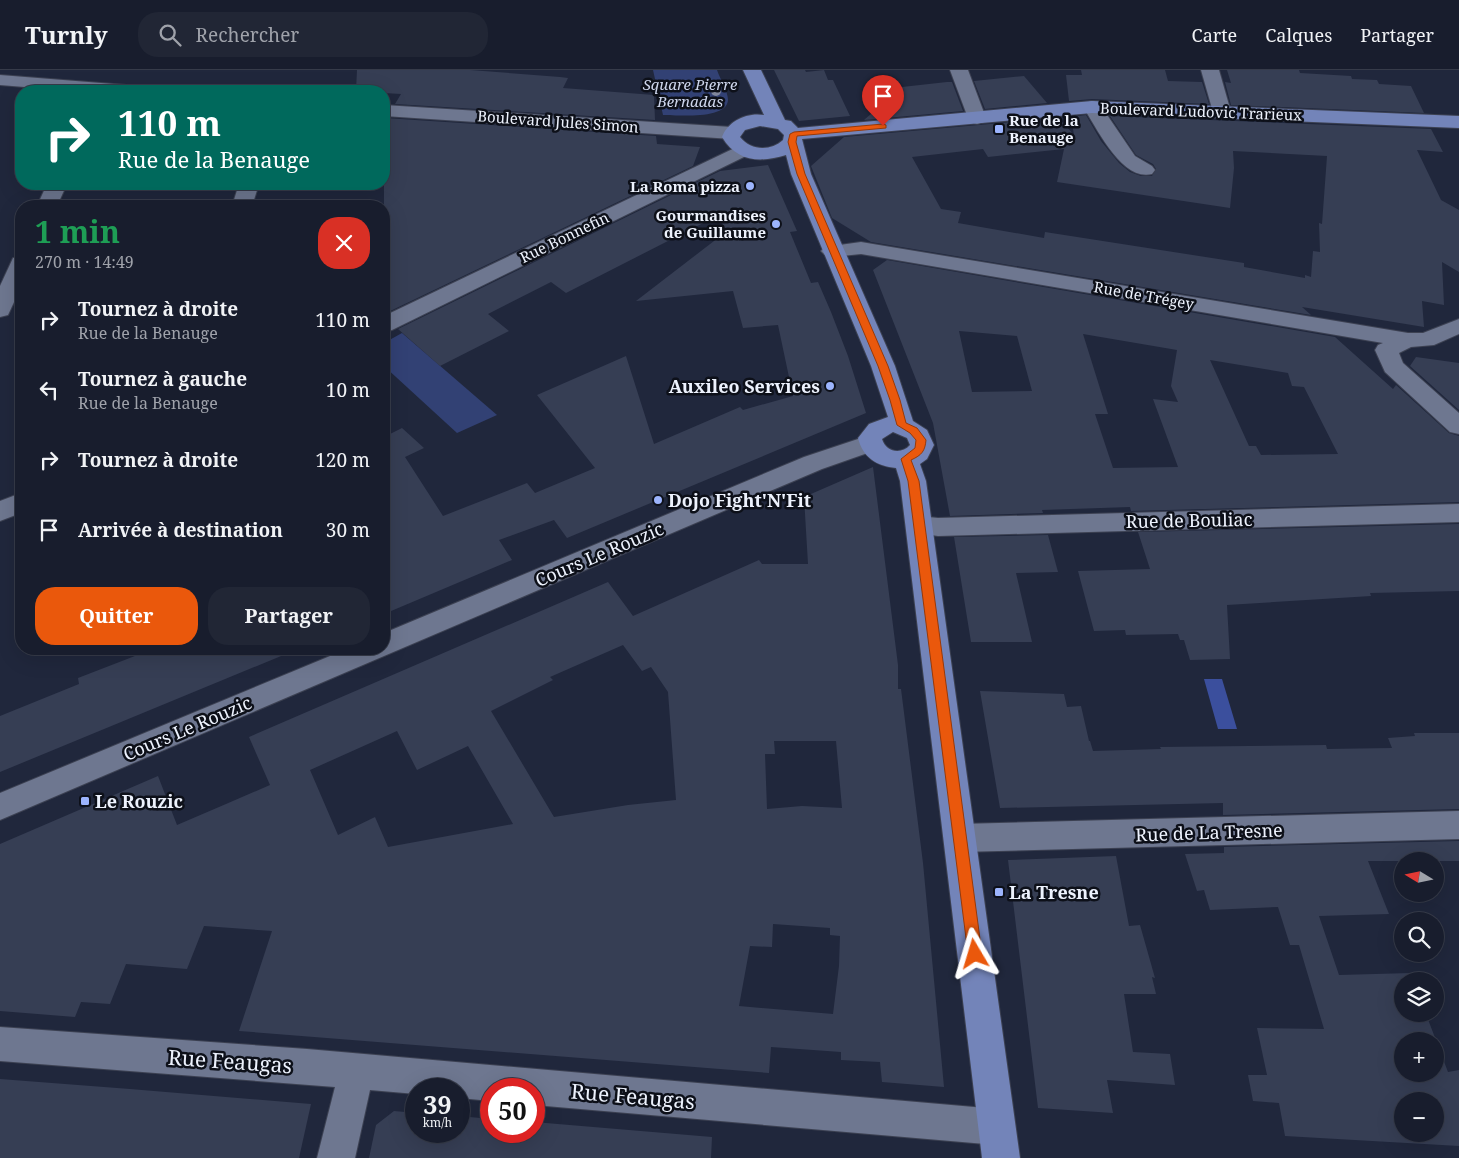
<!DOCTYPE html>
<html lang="fr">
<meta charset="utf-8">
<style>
:root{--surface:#181d2d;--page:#212635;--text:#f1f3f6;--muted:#9fa2aa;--line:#363b49;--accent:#ea580c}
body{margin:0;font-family:"Noto Serif",serif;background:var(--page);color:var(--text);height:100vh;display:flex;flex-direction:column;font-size:19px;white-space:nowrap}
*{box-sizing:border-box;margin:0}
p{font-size:16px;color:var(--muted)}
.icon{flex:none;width:28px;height:28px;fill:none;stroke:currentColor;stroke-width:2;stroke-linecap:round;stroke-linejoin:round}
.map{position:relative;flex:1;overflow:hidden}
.drawer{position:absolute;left:15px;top:130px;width:375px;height:455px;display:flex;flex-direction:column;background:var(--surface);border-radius:20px;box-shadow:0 5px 20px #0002,0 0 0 1px var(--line)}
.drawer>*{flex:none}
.banner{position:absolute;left:15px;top:15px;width:375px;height:105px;border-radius:20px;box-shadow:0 5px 20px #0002,0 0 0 1px var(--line);background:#00695c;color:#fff;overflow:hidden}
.needle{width:32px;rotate:280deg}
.buttons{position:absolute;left:1394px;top:782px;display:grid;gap:10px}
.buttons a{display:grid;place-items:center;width:50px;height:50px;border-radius:50%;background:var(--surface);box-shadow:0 5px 20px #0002,0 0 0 1px var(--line);font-size:25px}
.speed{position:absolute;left:405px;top:1008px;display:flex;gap:10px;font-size:25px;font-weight:700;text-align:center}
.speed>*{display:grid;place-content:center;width:65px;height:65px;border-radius:50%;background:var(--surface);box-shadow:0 5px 20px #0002,0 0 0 1px var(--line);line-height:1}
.speed small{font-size:12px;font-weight:400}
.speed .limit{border:8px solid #d22;background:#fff;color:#111}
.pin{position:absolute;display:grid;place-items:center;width:42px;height:42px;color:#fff;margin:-51px -21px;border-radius:50% 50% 50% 0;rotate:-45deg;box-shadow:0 0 5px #0007}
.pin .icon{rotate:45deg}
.me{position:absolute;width:55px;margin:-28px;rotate:353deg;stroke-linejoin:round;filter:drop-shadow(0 0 4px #0008)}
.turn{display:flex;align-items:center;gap:18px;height:105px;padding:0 20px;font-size:22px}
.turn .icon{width:65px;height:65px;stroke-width:2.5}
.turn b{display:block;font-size:35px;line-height:42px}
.round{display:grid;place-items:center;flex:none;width:52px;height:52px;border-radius:20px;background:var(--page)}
.summary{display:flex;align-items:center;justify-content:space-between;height:85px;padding:0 20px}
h1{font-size:30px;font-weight:700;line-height:38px;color:#1e9e55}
.cta{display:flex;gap:10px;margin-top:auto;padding:10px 20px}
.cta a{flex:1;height:58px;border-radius:20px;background:var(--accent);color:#fff;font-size:20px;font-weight:700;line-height:58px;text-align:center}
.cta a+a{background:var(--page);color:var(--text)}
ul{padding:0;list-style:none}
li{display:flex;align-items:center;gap:15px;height:70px;padding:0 20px}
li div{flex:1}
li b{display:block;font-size:19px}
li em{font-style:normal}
header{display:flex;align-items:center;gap:30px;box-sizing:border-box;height:70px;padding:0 25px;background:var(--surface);border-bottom:1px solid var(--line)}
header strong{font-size:24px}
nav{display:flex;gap:28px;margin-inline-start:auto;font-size:18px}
.search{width:350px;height:45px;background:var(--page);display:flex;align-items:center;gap:12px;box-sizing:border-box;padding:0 18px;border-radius:20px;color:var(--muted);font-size:19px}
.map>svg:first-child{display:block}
</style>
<header>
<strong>Turnly</strong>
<div class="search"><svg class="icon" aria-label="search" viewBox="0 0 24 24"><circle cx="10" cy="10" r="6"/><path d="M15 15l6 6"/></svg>Rechercher</div>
<nav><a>Carte</a><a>Calques</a><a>Partager</a></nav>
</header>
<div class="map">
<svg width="1459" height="1088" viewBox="0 0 1459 1088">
<rect width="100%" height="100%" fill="#20273c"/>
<g fill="#324174">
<path d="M 653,0 L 717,0 C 720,9 728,21 728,30 C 727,50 677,45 663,45 Z"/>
<polygon points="402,263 497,345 457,363 384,296 384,273"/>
</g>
<polygon fill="#3b4f9d" points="1204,609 1222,609 1237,659 1218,659"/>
<g fill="#363e54" fill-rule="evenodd">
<polygon points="357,0 470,0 560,7 568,8 563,18 654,25 655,50 395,34 401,24 384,23 384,21 356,21"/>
<polygon points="774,0 805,0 806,2 824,0 828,10 833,10 850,46 799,51"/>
<polygon points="1081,0 1165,0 1168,11 1202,12 1209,34 1092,29 1069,31 1066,5 1082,5"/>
<polygon points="1227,0 1299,0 1300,3 1351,6 1352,9 1377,10 1379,14 1411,16 1424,43 1231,35 1225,12 1231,13"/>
<polygon points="1024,6 1047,33 985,39 974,11"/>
<polygon points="947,12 952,12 963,41 864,50 902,17"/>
<path d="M 1086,45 L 1101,71 L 1119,93 L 1130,102 L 1141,106 L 1152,106 L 1156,99 L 1153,94 L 1136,85 L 1110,46 L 1431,59 L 1443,82 L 1417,80 L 1441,130 L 1459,140 L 1459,202 L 1442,192 L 1444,235 L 1422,231 L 1424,257 L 1302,237 L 1311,245 L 871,172 L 832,148 L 811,96 L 844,67 L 1059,48 L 1074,65 L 1071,47 ZM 983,79 L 988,87 L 1064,79 L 1057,112 L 1230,138 L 1234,98 L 1233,81 L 1327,86 L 1322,154 L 1319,153 L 1320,182 L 1313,181 L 1311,207 L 1305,205 L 1305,208 L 1244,197 L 1244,193 L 1045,162 L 1044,168 L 958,153 L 961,142 L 941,139 L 912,87 Z"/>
<polygon points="385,48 656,66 657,74 700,77 693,96 384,244 384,50"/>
<polygon points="768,95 797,161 790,162 811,213 818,212 831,242 848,286 866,343 567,468 554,450 499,470 512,490 384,544 384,354 390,364 402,358 424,378 405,387 443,446 527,413 535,423 595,398 537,325 626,286 654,374 740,337 743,340 793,326 778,255 743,258 733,221 636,231 727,161 717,146 566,223 551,212 488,244 509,261 440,296 398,259 720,101"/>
<path d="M 887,190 L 1335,267 L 1393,319 L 1396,315 L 1449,363 L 1459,366 L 1459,432 L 1131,441 L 1130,437 L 1042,440 L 1043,443 L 950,446 L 933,353 L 873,200 ZM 959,261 L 1017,266 L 1032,321 L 972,322 ZM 1083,264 L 1177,280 L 1171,316 L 1178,332 L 1153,329 L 1178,397 L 1113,398 L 1095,344 L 1108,344 ZM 1210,290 L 1288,303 L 1292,316 L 1304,317 L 1338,384 L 1261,385 L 1256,376 L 1249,376 Z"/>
<polygon points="1416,287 1459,293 1459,340 1410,296"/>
<path d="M 873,397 L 898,595 L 898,619 L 901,619 L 923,793 L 944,1017 L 882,1012 L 880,992 L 841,990 L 841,982 L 771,977 L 769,1003 L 239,961 L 272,861 L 204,856 L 187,899 L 126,894 L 110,934 L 81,932 L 75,947 L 0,941 L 0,774 L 158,706 L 177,755 L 226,734 L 270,715 L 249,667 L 608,512 L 633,546 L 759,490 L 762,494 L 808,494 L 804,427 ZM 623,575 L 642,601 L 651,597 L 668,622 L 676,730 L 628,735 L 554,747 L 491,641 L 553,610 L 550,607 ZM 397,661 L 417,700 L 468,676 L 513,754 L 388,777 L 375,747 L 338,765 L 310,700 ZM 774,671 L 836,671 L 842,738 L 802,736 L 767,739 L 765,684 L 775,684 ZM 773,854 L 830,858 L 830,865 L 840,866 L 839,896 L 833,944 L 739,936 L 750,876 L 772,877 Z"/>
<polygon points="1459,454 1459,521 1370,523 1371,526 1227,535 1230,589 1190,590 1184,570 1180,570 1178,564 1126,565 1125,560 1094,561 1078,501 1150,499 1138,462"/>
<polygon points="1048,465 1058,502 1016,503 1032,572 971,572 954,467"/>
<polygon points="153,579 298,579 0,702 0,646 79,614 78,608"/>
<polygon points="980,621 1064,624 1067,637 1081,636 1089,671 1090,671 1093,681 1161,679 1160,677 1326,675 1327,679 1392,678 1388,668 1415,666 1414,663 1459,663 1459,739 1223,745 1223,733 1000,738"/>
<path d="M 1459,771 L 1459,791 L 1368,791 L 1389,844 L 1319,846 L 1339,905 L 1411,903 L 1414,911 L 1402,911 L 1402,944 L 1426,944 L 1448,1002 L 1459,1000 L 1459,1076 L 1285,1066 L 1279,1033 L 1253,1031 L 1248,1005 L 1267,1005 L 1257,958 L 1324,959 L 1299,875 L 1290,875 L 1278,837 L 1210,840 L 1204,820 L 1197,821 L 1185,784 L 1224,783 L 1224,777 ZM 1402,971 L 1435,971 L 1435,1004 L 1402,1004 ZM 1402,1031 L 1435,1031 L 1435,1064 L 1402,1064 Z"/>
<polygon points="1116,786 1129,856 1140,855 1155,908 1152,907 1156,924 1124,924 1133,982 1170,984 1175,1015 1107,1010 1113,1043 1038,1038 1008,790"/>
<polygon points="0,1009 130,1019 311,1034 299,1088 0,1088"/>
<polygon points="394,1041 416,1043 416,1061 459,1061 459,1046 491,1049 491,1061 534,1061 534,1052 712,1067 711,1088 369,1088 376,1055"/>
</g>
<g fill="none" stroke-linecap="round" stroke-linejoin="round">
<g stroke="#3c4152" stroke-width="2">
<g id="minor">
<polygon points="950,0 968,0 986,48 984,52 977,54 970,52 968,48"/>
<polygon points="1201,0 1219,0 1231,42 1229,46 1222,48 1215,46 1213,42"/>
<polygon points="0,5 139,16 145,17 148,21 74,21 0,15"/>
<path d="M 1092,31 L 1099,33 L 1135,86 L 1152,96 L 1155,100 L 1152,104 C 1122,112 1097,58 1083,37 L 1085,33 Z"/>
<polygon points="384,35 732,57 739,59 741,63 739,67 732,69 384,46"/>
<polygon points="743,74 750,76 753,80 750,84 392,260 384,262 384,246"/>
<polygon points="47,114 67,114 57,136 37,136"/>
<polygon points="239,114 259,114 252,136 232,136"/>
<polygon points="861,172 1408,263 1423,263 1459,249 1459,264 1434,275 1411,277 1399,283 1403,293 1459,343 1459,364 1450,362 1385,302 1375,280 1378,275 1383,273 861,184 832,187 825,185 821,181 825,177"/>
<polygon points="21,187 21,217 8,245 0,247 0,216 13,188"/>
<polygon points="870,365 879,367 882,373 879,379 822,399 0,750 0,723 347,579 384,579 384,563 804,387"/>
<polygon points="21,423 21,443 0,451 0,431"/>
<polygon points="1459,434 1459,452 938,466 910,462 906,455 910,448 919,446 938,448"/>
<polygon points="1459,741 1459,769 960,782 949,778 944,768 949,758 960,754"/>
<polygon points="0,957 307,979 997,1039 1010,1044 1015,1057 1010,1070 997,1075 534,1035 534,1019 491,1019 491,1031 459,1028 459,1019 416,1019 416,1024 370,1020 355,1088 317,1088 335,1017 0,991"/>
</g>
</g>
<g stroke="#3c4152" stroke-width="2">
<path id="major" d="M 743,0 L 761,0 L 785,50 L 791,51 L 798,58 L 1092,31 L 1459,46 L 1459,58 L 1092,43 L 802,69 L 811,104 L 895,296 L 913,351 L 927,360 L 934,375 L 927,389 L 920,394 L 926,411 L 1020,1088 L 982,1088 L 900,411 L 896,398 C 877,396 863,388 858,368 L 869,354 L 888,347 L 871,296 L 791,104 L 786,85 C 760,93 737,92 722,67 C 728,51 747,42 764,45 ZM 760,56 L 778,59 L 784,65 L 783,70 C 771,81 751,81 740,67 L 745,60 ZM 893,362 L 907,368 L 910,375 C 901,385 886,382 882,369 Z"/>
</g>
<use href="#minor" fill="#6e7790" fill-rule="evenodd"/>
<use href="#major" fill="#7384b9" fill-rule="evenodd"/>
</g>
<circle fill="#80879d" cx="716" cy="21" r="5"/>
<path fill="#ea580c" stroke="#983908" d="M 883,54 L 886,55 L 886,58 L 797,66 L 796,72 L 805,104 L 888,296 L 900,330 L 906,353 L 917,358 L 926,370 C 925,381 922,385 911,390 L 919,411 L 982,884 L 980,889 L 975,891 L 970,889 L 968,884 L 908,411 L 901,389 L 915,378 L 916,370 L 910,363 L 897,355 L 890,330 L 878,296 L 797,104 L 788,72 L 790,64 L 794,62 Z"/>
<g fill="#9cb4fd" stroke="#0d1019" stroke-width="2">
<rect x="994" y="54" width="10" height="10" rx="2.5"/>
<circle cx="750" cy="116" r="5"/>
<circle cx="776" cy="154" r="5"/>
<circle cx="830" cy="316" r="5"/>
<circle cx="658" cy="430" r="5"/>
<rect x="80" y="726" width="10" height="10" rx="2.5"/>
<rect x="994" y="817" width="10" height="10" rx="2.5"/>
</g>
<g text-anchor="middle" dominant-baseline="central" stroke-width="5" stroke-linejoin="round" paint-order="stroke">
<g font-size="15" font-style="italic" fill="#ced6ec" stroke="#0d1019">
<text x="690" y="14">Square Pierre<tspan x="690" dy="17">Bernadas</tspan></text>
</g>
<g font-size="15" fill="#edf2fd" stroke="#0d1019">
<text transform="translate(1201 41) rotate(2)">Boulevard Ludovic Trarieux</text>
<text transform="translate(558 51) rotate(4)">Boulevard Jules Simon</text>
<text transform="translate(564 167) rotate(-26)">Rue Bonnefin</text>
<text transform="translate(1144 225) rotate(10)">Rue de Trégey</text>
</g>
<g font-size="15" font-weight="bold" fill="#edf2fd" stroke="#0d1019" text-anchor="end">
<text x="1009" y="50" text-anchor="start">Rue de la<tspan x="1009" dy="17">Benauge</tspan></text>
<text x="740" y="116">La Roma pizza</text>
<text x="766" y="145">Gourmandises<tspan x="766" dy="17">de Guillaume</tspan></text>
</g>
<g font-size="18" font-weight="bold" fill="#edf2fd" stroke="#0d1019" text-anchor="start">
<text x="820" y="316" text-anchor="end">Auxileo Services</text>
<text x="668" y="430">Dojo Fight'N'Fit</text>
<text x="95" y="731">Le Rouzic</text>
<text x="1009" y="822">La Tresne</text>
</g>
<g font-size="18" fill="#edf2fd" stroke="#0d1019">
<text transform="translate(1189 450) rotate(-1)">Rue de Bouliac</text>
<text transform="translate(599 484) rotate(-23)">Cours Le Rouzic</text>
<text transform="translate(187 658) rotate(-23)">Cours Le Rouzic</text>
<text transform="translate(1209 762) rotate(-2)">Rue de La Tresne</text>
</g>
<g font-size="21" fill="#edf2fd" stroke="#0d1019">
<text transform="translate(230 991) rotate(4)">Rue Feaugas</text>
<text transform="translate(633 1026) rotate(5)">Rue Feaugas</text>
</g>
</g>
</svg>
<div class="buttons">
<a><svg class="needle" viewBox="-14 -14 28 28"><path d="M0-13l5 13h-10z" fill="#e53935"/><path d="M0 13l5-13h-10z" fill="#9fa2aa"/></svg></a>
<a><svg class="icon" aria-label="search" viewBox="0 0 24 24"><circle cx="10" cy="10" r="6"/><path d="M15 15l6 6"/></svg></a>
<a><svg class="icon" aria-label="layers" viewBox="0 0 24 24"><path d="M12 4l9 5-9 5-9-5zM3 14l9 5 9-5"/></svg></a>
<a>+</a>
<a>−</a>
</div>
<div class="speed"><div>39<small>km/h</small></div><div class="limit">50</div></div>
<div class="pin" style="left:883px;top:56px;background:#d93025"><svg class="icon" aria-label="arrive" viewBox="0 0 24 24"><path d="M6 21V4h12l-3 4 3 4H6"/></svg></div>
<svg class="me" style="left:975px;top:884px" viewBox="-20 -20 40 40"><path d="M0-17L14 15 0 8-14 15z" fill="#ea580c" stroke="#fff" stroke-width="4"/></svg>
<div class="banner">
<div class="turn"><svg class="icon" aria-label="right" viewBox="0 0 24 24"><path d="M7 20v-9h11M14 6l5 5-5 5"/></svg><div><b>110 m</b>Rue de la Benauge</div></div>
</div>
<section class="drawer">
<div class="summary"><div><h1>1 min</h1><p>270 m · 14:49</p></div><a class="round" style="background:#d93025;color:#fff"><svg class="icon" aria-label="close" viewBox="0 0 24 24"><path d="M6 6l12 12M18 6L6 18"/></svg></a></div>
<ul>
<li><svg class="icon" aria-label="right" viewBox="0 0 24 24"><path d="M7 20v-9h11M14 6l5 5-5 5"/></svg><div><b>Tournez à droite</b><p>Rue de la Benauge</p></div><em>110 m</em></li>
<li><svg class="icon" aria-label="left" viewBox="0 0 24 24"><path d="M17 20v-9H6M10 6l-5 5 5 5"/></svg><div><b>Tournez à gauche</b><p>Rue de la Benauge</p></div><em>10 m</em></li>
<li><svg class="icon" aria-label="right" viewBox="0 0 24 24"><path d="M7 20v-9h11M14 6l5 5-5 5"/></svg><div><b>Tournez à droite</b></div><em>120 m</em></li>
<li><svg class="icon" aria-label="arrive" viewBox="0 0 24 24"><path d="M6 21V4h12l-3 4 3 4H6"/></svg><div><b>Arrivée à destination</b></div><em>30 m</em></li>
</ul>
<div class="cta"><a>Quitter</a><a>Partager</a></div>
</section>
</div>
